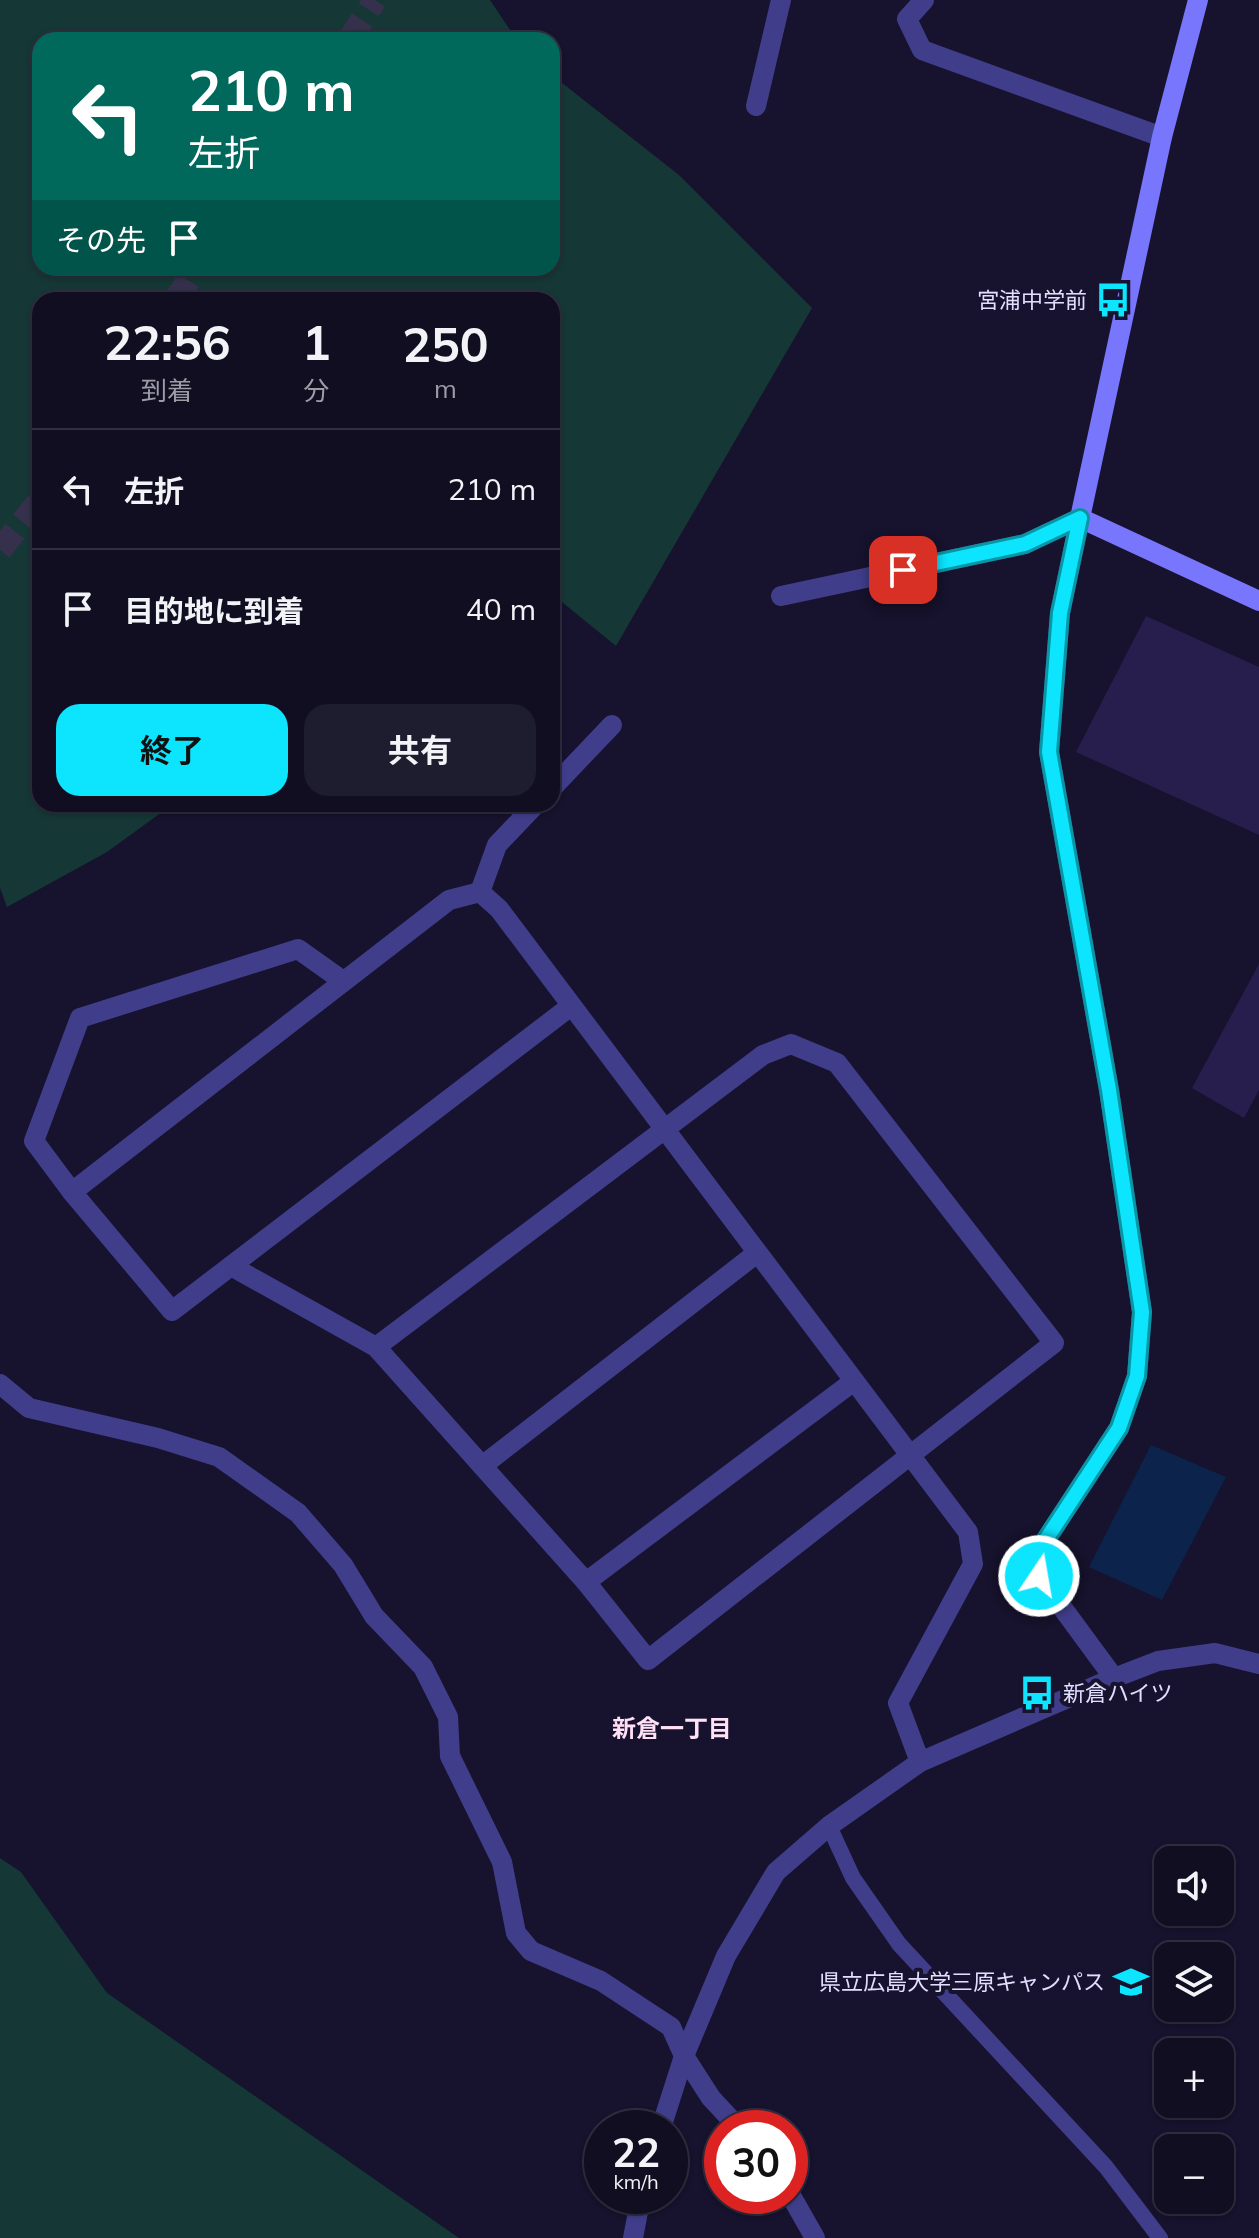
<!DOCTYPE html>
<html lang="ja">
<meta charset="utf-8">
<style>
:root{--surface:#110e22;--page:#1e1c2f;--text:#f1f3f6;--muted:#9c9ca5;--line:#302e40;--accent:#0ce5fd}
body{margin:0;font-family:Mulish,"Noto Sans JP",sans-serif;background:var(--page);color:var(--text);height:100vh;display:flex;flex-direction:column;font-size:30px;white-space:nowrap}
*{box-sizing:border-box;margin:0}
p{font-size:26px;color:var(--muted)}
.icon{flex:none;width:44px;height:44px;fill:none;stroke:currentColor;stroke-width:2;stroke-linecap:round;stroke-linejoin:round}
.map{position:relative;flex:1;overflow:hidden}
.panel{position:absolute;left:32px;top:292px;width:528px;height:520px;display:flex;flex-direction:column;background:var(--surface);border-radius:24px;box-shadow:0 2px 6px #0004,0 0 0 2px var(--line)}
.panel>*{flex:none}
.banner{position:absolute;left:32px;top:32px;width:528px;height:244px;border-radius:24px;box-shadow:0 2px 6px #0004,0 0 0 2px var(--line);background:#00695c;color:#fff;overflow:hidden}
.buttons{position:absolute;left:1154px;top:1846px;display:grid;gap:16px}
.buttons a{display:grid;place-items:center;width:80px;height:80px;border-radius:16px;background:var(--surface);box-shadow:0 2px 6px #0004,0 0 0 2px var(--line);font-size:40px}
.speed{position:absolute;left:584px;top:2110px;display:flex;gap:16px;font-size:40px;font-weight:700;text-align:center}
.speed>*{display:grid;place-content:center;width:104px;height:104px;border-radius:50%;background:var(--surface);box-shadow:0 2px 6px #0004,0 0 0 2px var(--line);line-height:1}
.speed small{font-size:20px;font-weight:400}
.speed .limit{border:12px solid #d22;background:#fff;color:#111}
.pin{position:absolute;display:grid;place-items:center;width:68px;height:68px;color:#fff;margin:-34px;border-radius:16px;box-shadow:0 4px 12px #0006}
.me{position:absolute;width:88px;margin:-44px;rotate:12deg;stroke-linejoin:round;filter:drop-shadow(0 0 6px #0008)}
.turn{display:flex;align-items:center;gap:28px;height:168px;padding:0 24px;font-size:36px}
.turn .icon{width:104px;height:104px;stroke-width:2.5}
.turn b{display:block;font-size:56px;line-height:68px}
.then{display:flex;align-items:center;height:76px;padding:0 24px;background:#0003;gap:16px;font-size:30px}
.eta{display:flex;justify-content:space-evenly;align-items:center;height:136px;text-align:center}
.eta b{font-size:48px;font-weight:700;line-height:56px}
.action{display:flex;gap:16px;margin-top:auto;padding:16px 24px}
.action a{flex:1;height:92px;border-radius:24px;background:var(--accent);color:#111;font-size:32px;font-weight:700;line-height:92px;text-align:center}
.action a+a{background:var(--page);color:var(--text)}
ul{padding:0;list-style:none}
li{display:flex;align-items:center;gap:24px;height:120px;padding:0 24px;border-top:2px solid var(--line)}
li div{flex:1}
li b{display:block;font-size:30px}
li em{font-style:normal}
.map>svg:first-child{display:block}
</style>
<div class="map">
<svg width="1259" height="2238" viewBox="0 0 1259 2238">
<rect width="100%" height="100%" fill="#17122d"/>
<g fill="#153735">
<polygon points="0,0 490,0 517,40 40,40 40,268 552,268 552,75 679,175 812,308 616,646 552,594 552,300 40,300 40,804 173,804 107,852 7,907 0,888"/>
<polygon points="0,1858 21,1872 107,1993 459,2238 0,2238"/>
</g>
<polygon fill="#0c234c" points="1151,1445 1226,1477 1162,1600 1089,1567"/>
<g fill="#281e4e">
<polygon points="1146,616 1259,667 1259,835 1076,752"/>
<polygon points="1259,964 1259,1090 1244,1118 1192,1088"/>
</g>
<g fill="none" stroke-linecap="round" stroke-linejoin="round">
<g stroke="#35314c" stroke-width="24" stroke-dasharray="24 12" stroke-linecap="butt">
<polyline points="349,40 375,0"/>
<polyline points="175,300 197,268"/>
<polyline points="0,550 40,500"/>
</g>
<polyline stroke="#403e8b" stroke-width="16" points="829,1826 853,1878 899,1944 1106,2167 1160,2238"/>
<g stroke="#403e8b" stroke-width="20">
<polyline points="924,0 907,19 922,50 1162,137"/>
<polyline points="756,106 781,0"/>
<polyline points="1080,518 1060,613 1049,752 1109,1090 1142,1312 1137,1376 1119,1428 1045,1541 1039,1576 1114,1678"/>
<polyline points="781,596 1025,544 1080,518"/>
<polyline points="552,788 612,725"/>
<polyline points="480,892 497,845 536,804"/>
<polyline points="343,981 298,949 80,1018 34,1141 72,1192 172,1311 571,1006"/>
<polyline points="72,1192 449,900 480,892 499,909 968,1532 973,1564 898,1703 920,1762"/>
<polyline points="231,1266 376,1347 586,1582 648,1660 1054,1343 837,1063 791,1044 763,1055 376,1347"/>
<polyline points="0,1384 29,1408 158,1438 219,1457 298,1513 343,1565 374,1616 423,1667 448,1717 450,1756 502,1862 516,1933 531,1951 601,1981 671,2027 684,2056 711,2098 739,2128"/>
<polyline points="482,1466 757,1253"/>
<polyline points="586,1582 854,1381"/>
<polyline points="661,2128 684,2056 726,1956 776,1872 829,1826 920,1762 1114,1678 1158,1661 1215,1653 1259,1664"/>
<polyline points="790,2194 815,2238"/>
<polyline points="633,2238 641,2196"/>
</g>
<polyline stroke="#7976fe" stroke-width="20" points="1198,0 1162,137 1080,518 1259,601"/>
</g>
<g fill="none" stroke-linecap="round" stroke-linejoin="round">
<g stroke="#0895a4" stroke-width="20">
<polyline id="route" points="903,570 1025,544 1080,518 1060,613 1049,752 1109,1090 1142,1312 1137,1376 1119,1428 1045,1541 1039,1576"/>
</g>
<use href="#route" stroke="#0ce5fd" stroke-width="14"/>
</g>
<defs>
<g id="bus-bare" transform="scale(2.76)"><path d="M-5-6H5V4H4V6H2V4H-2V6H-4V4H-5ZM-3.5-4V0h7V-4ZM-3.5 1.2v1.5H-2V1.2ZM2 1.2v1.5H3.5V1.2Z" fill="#0ce5fd" stroke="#17122d" stroke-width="2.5" paint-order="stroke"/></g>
<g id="university-bare" transform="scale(2.76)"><path d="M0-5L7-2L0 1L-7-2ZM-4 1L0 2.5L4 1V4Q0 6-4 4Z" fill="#0ce5fd" stroke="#17122d" stroke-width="2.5" paint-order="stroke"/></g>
</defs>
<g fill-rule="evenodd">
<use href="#bus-bare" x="1113" y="300"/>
<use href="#bus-bare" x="1037" y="1693"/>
<use href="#university-bare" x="1131" y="1982"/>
</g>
<g text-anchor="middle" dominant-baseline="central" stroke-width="8" stroke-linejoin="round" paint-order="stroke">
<g font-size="22" fill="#e2deff" stroke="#17122d" text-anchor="end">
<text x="1087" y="300">宮浦中学前</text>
<text x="1063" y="1693" text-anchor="start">新倉ハイツ</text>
<text x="1105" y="1982">県立広島大学三原キャンパス</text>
</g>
<g font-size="24" font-weight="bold" fill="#ffe0f4" stroke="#17122d">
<text x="672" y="1728">新倉一丁目</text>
</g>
</g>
</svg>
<div class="buttons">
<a><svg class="icon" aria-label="sound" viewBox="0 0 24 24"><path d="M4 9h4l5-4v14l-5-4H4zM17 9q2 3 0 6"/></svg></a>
<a><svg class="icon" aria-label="layers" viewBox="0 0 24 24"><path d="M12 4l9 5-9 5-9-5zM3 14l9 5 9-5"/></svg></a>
<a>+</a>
<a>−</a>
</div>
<div class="speed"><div>22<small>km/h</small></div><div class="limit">30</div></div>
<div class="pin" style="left:903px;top:570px;background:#d93025"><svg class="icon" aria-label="arrive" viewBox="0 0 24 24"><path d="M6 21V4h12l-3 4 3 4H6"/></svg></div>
<svg class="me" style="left:1039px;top:1576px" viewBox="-20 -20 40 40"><circle r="17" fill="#0ce5fd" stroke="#fff" stroke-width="3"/><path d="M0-11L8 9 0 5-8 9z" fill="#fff"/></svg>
<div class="banner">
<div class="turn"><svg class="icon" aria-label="left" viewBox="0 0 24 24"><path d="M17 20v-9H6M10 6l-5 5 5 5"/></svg><div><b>210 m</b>左折</div></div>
<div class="then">その先<svg class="icon" aria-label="arrive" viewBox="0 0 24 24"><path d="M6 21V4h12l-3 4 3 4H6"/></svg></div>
</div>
<section class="panel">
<div class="eta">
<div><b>22:56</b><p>到着</p></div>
<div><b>1</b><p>分</p></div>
<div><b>250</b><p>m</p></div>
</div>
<ul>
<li><svg class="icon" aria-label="left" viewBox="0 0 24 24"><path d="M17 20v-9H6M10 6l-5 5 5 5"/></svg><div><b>左折</b></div><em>210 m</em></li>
<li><svg class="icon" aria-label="arrive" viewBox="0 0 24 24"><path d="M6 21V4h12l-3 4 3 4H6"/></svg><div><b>目的地に到着</b></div><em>40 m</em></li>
</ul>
<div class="action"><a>終了</a><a>共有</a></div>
</section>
</div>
